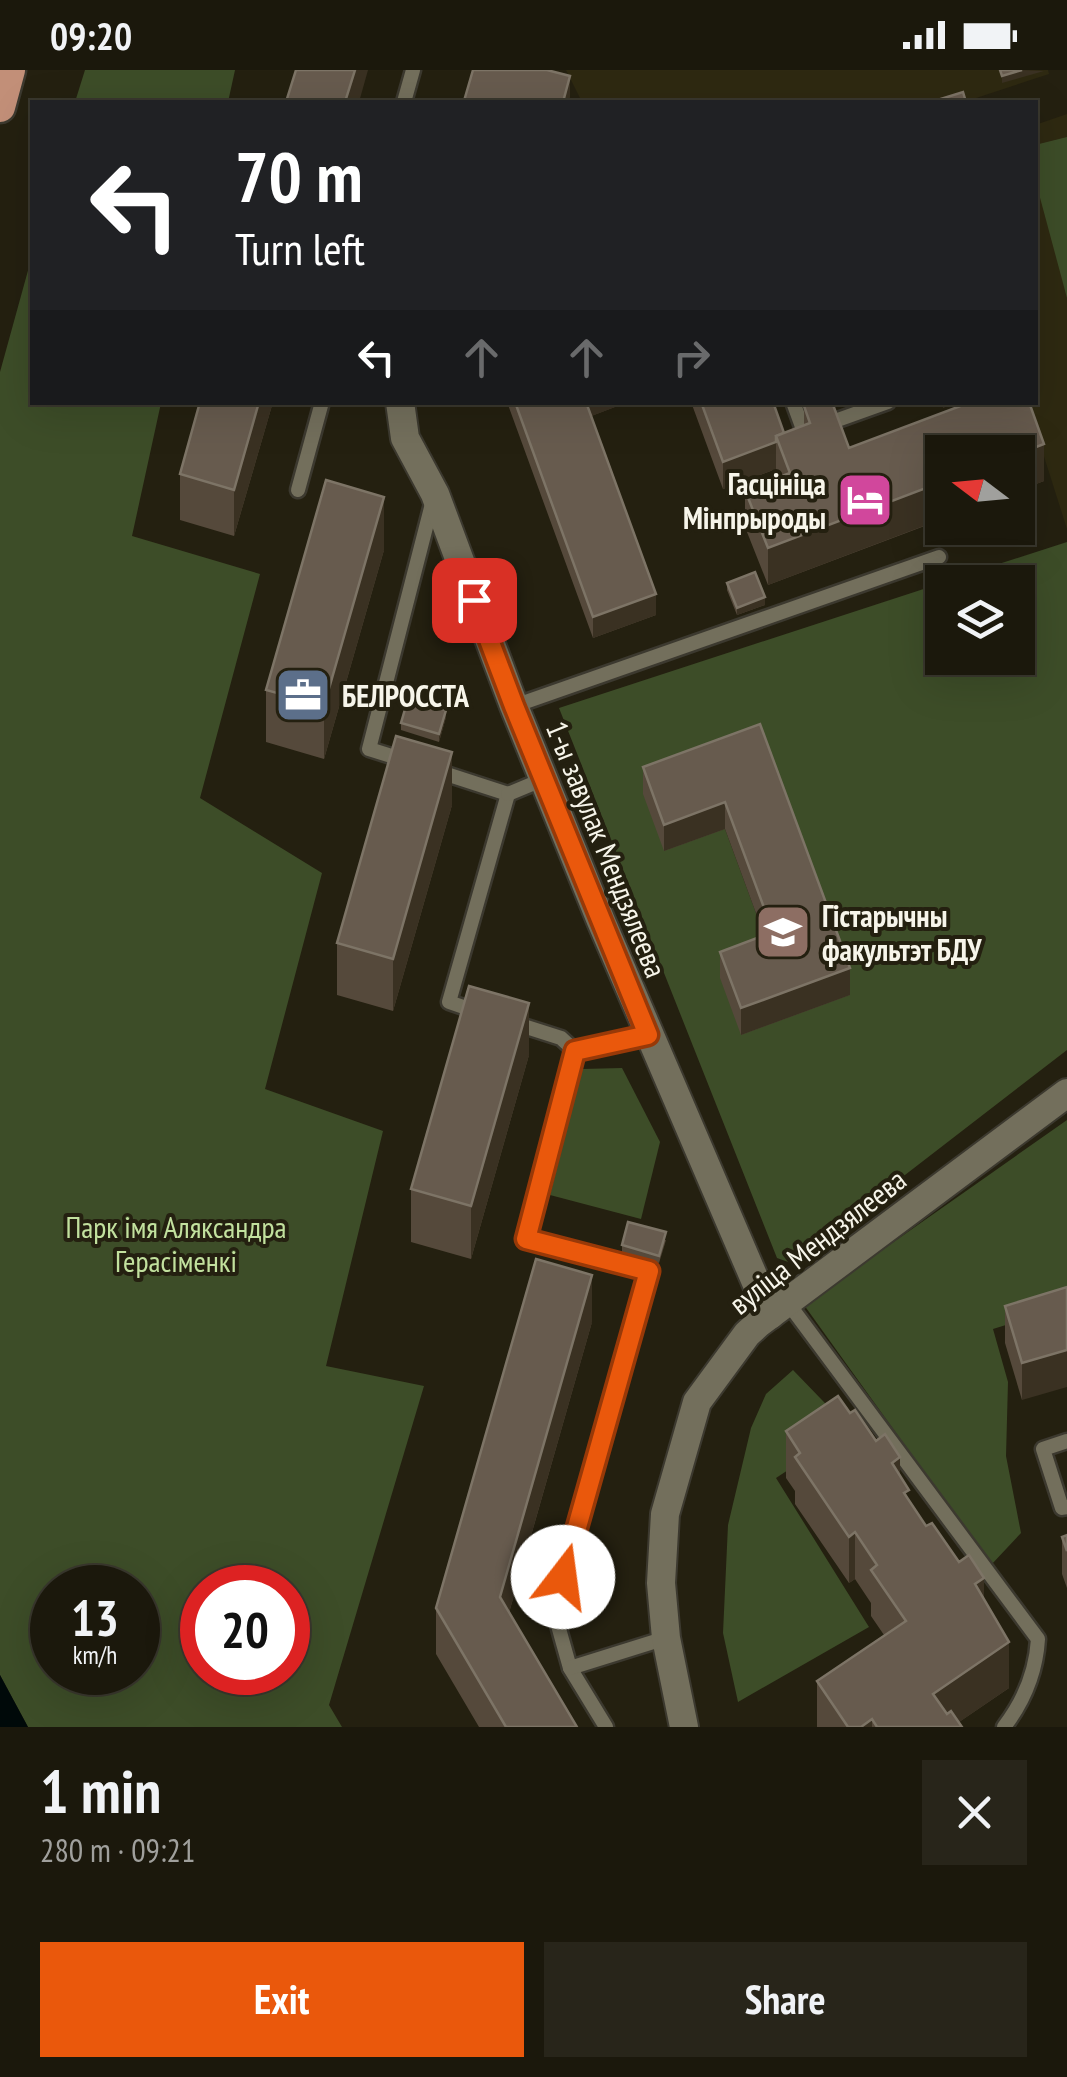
<!DOCTYPE html>
<meta charset="utf-8">
<style>
:root{--surface:#1b180c;--page:#28251a;--text:#f1f3f6;--muted:#a0a09d;--line:#39372d;--accent:#ea580c}
body{margin:0;font-family:"PT Sans Narrow",sans-serif;background:var(--page);color:var(--text);height:100vh;display:flex;flex-direction:column;font-size:38px;white-space:nowrap}
*{box-sizing:border-box;margin:0}
p{font-size:32px;color:var(--muted)}
.icon{flex:none;width:55px;height:55px;fill:none;stroke:currentColor;stroke-width:2;stroke-linecap:round;stroke-linejoin:round}
.map{position:relative;height:1657px;overflow:hidden}
.details{display:flex;flex-direction:column;background:var(--surface);flex:1}
.details>*{flex:none}
.top-card{position:absolute;left:30px;top:30px;width:1008px;height:305px;border-radius:0px;box-shadow:0 10px 40px #0002,0 0 0 2px var(--line);background:#202124;color:#fff;overflow:hidden}
.needle{width:65px;rotate:286deg}
.tools{position:absolute;left:925px;top:365px;display:grid;gap:20px}
.tools a{display:grid;place-items:center;width:110px;height:110px;border-radius:0px;background:var(--surface);box-shadow:0 10px 40px #0002,0 0 0 2px var(--line);font-size:50px}
.speed{position:absolute;left:30px;top:1495px;display:flex;gap:20px;font-size:50px;font-weight:700;text-align:center}
.speed>*{display:grid;place-content:center;width:130px;height:130px;border-radius:50%;background:var(--surface);box-shadow:0 10px 40px #0002,0 0 0 2px var(--line);line-height:1}
.speed small{font-size:25px;font-weight:400}
.speed .limit{border:15px solid #d22;background:#fff;color:#111}
.pin{position:absolute;display:grid;place-items:center;width:85px;height:85px;color:#fff;margin:-42px;border-radius:20px;box-shadow:0 5px 15px #0006}
.me{position:absolute;width:110px;margin:-55px;rotate:15deg;stroke-linejoin:round;filter:drop-shadow(0 0 8px #0008)}
.turn{display:flex;align-items:center;gap:35px;height:210px;padding:0 40px;font-size:45px}
.turn .icon{width:130px;height:130px;stroke-width:2.5}
.turn b{display:block;font-size:70px;line-height:85px}
.lanes{display:flex;align-items:center;height:95px;padding:0 40px;background:#0003;justify-content:center;gap:50px;direction:ltr}
.lanes .off{opacity:.35}
.round{display:grid;place-items:center;flex:none;width:105px;height:105px;border-radius:0px;background:var(--page)}
.summary{display:flex;align-items:center;justify-content:space-between;height:170px;padding:0 40px}
h1{font-size:60px;font-weight:600;line-height:75px}
.cta{display:flex;gap:20px;margin-top:auto;padding:20px 40px}
.cta a{flex:1;height:115px;border-radius:0px;background:var(--accent);color:#fff;font-size:40px;font-weight:600;line-height:115px;text-align:center}
.cta a+a{background:var(--page);color:var(--text)}
.status{display:flex;justify-content:space-between;align-items:center;height:70px;padding:0 50px;background:var(--surface);direction:ltr}
.status svg{height:28px;fill:currentColor}
.map>svg:first-child{display:block}
</style>
<div class="status"><b>09:20</b><svg viewBox="0 0 49 12"><path d="M0 12V9h3v3zM5 12V6h3v6zM10 12V3h3v9zM15 12V0h3v12zM26 1h20v11H26zM47 4h2v5h-2z"/></svg></div>
<div class="map">
<svg width="1067" height="1657" viewBox="0 0 1067 1657">
<rect width="100%" height="100%" fill="#242010"/>
<g fill="#2e2911">
<polygon points="566,0 1048,0 1049,4 964,32 675,32 673,28 663,32 582,32"/>
<polygon points="1067,44 1067,459 1027,333 1035,332 1035,55"/>
</g>
<g fill="#3d4d28" fill-rule="evenodd">
<polygon points="85,0 235,0 228,32 75,32"/>
<polygon points="1067,67 1067,228 1035,109 1035,75"/>
<path d="M 32,186 L 32,332 L 161,333 L 132,466 L 260,504 L 200,728 L 322,803 L 265,1019 L 383,1061 L 326,1296 L 424,1316 L 329,1635 L 342,1657 L 28,1657 L 0,1605 L 0,302 ZM 52,1518 L 138,1518 L 138,1602 L 52,1602 ZM 202,1518 L 288,1518 L 288,1602 L 202,1602 Z"/>
<path d="M 1067,472 L 1067,980 L 791,1193 L 777,1188 L 559,638 L 942,513 L 942,588 L 1018,588 L 1018,512 L 943,512 ZM 760,681 L 849,925 L 773,889 L 725,759 Z"/>
<polygon points="622,998 660,1072 641,1149 550,1125 582,999"/>
<polygon points="1067,1050 1067,1236 993,1259 1008,1312 1006,1386 1021,1463 991,1495 804,1235"/>
<polygon points="793,1300 850,1359 776,1408 869,1557 738,1632 723,1563 728,1455 751,1358 766,1324"/>
</g>
<polygon fill="#000909" points="0,1605 28,1657 0,1657"/>
<g fill="none" stroke-linecap="round" stroke-linejoin="round">
<g stroke="#3c392f" stroke-width="19">
<g id="lane">
<polyline points="404,32 413,0"/>
<polyline points="793,332 804,362 888,332"/>
<polyline points="298,420 322,332"/>
<polyline points="514,636 939,487"/>
<polyline points="404,690 369,679 433,430"/>
<polyline points="434,700 508,724 449,932 481,943"/>
<polyline points="508,724 544,709"/>
<polyline points="511,952 561,968 575,981 526,1169 649,1201 554,1541 570,1598 606,1657"/>
<polyline points="575,981 648,965"/>
<path d="M 788,1233 L 1038,1569 C 1036,1602 1024,1631 1004,1657"/>
<polyline points="1067,1371 1043,1379 1062,1438 1067,1437"/>
<polyline points="570,1598 666,1568"/>
</g>
</g>
<g stroke="#3c392f" stroke-width="32">
<g id="street">
<polyline points="400,332 405,368 435,424 514,636 601,851 770,1245"/>
<polyline points="684,1657 666,1568 661,1513 665,1444 697,1332 747,1264 759,1253 1067,1023"/>
</g>
</g>
<g stroke="#3c392f" stroke-width="35">
<polyline id="primary" points="0,37 10,0"/>
</g>
<use href="#lane" stroke="#736f5c" stroke-width="14"/>
<use href="#street" stroke="#736f5c" stroke-width="28"/>
<use href="#primary" stroke="#c28f78" stroke-width="30"/>
</g>
<g fill="#55493b">
<polygon points="273,332 234,466 180,450 180,404"/>
<polygon points="507,332 628,332 591,346 656,545 593,568"/>
<polygon points="691,332 773,332 784,363 804,355 804,336 849,378 1044,411 768,515 745,457 745,420 778,408 776,399 723,419"/>
<polygon points="384,480 324,689 266,672 266,620"/>
<polygon points="727,513 765,535 737,545 727,520"/>
<polygon points="446,647 439,672 401,660 401,653"/>
<polygon points="760,654 850,925 741,965 720,908 720,882 764,865 725,759 664,781 643,724 643,697"/>
<polygon points="452,735 393,941 337,925 337,873"/>
<polygon points="529,985 471,1189 411,1172 411,1119"/>
<polygon points="666,1170 659,1193 622,1183 622,1175"/>
<polygon points="1067,1217 1022,1330 1005,1273 1005,1236"/>
<polygon points="592,1252 509,1543 577,1657 479,1657 436,1584 436,1538"/>
<polygon points="850,1343 900,1406 909,1432 926,1456 984,1530 1009,1618 959,1652 962,1657 817,1657 817,1611 884,1565 871,1546 871,1533 855,1509 849,1513 795,1434 795,1421 786,1408 786,1361"/>
<polygon points="1067,1465 1067,1518 1062,1504 1062,1467"/>
</g>
<g fill="#3a3122">
<polygon points="355,0 368,0 359,32 345,32"/>
<polygon points="1022,0 1044,1 1002,13 1002,6"/>
<polygon points="570,6 570,27 569,32 563,32"/>
<polygon points="259,332 273,332 234,466 234,420"/>
<polygon points="584,332 628,332 584,349"/>
<polygon points="943,332 958,332 943,338"/>
<polygon points="776,372 776,399 723,419 723,392"/>
<polygon points="1044,374 1044,411 1018,421 1018,384"/>
<polygon points="942,412 942,449 768,515 768,478"/>
<polygon points="384,427 384,480 324,689 324,636"/>
<polygon points="656,524 656,545 593,568 593,547"/>
<polygon points="765,527 765,535 737,545 737,538"/>
<polygon points="446,640 446,647 439,672 439,664"/>
<polygon points="452,682 452,735 393,941 393,889"/>
<polygon points="725,732 725,759 664,781 664,755"/>
<polygon points="850,898 850,925 741,965 741,938"/>
<polygon points="529,933 529,985 471,1189 471,1136"/>
<polygon points="592,1205 592,1252 500,1574 500,1527"/>
<polygon points="1067,1280 1067,1317 1022,1330 1022,1293"/>
<polygon points="900,1387 900,1433 892,1393"/>
<polygon points="855,1462 855,1509 849,1513 849,1467"/>
<polygon points="984,1508 984,1554 975,1514"/>
<polygon points="1009,1572 1009,1618 952,1657 933,1624"/>
<polygon points="872,1649 872,1657 861,1657"/>
</g>
<g fill="#675b4e" stroke="#7d7466" stroke-width="2.5">
<polygon points="296,0 355,0 345,32 286,32"/>
<polygon points="473,0 547,0 570,6 563,32 469,32 464,31"/>
<polygon points="1000,0 1022,0 1002,6"/>
<polygon points="963,22 966,32 931,32"/>
<polygon points="200,332 259,332 234,420 180,404"/>
<polygon points="515,332 586,332 656,524 593,547"/>
<polygon points="701,332 773,332 784,363 776,366 776,372 723,392"/>
<polygon points="814,332 832,332 849,378 971,332 1029,332 1044,374 1018,384 1018,382 942,382 942,412 768,478 745,420 790,403 776,366 810,353 804,336"/>
<polygon points="326,410 384,427 324,636 266,620"/>
<polygon points="755,502 765,527 737,538 727,513"/>
<polygon points="408,629 446,640 439,664 401,653"/>
<polygon points="760,654 850,898 741,938 720,882 773,862 725,732 664,755 643,697"/>
<polygon points="396,666 452,682 393,889 337,873"/>
<polygon points="469,916 529,933 471,1136 411,1119"/>
<polygon points="628,1152 666,1162 659,1186 622,1175"/>
<polygon points="536,1189 592,1205 500,1527 577,1657 506,1657 436,1538"/>
<polygon points="1067,1217 1067,1280 1022,1293 1005,1236"/>
<polygon points="838,1326 850,1343 855,1340 876,1371 885,1364 900,1387 892,1393 909,1420 904,1423 926,1456 932,1453 959,1492 969,1485 984,1508 975,1514 1009,1572 933,1624 947,1644 951,1641 962,1657 877,1657 872,1649 861,1657 848,1657 817,1611 906,1551 871,1500 877,1495 855,1462 849,1467 795,1387 800,1383 786,1361"/>
<polygon points="1067,1465 1067,1481 1062,1467"/>
</g>
<g fill="none" stroke-linecap="round" stroke-linejoin="round">
<g stroke="#983908" stroke-width="25">
<polyline id="route" points="474,530 514,636 648,965 575,981 526,1169 649,1201 563,1507"/>
</g>
<use href="#route" stroke="#ea580c" stroke-width="18"/>
</g>
<defs>
<g id="hotel-square" transform="scale(2.875)"><rect x="-9" y="-9" width="18" height="18" rx="4" fill="#d1479c" stroke="#242010"/><path d="M-6-4.5h1.5V1H6V5H4.5V3h-9V5H-6ZM-4 0a1.8 1.8 0 1 1 3.6 0ZM.5 0V-2.5h3Q6-2.5 6 0Z" fill="#fff"/></g>
<g id="office-square" transform="scale(2.875)"><rect x="-9" y="-9" width="18" height="18" rx="4" fill="#5c6f8a" stroke="#242010"/><path d="M-6-3h4V-5.5h4V-3h4V5H-6ZM-1-4.5V-3h2v-1.5ZM-6 0V1H6V0Z" fill="#fff"/></g>
<g id="university-square" transform="scale(2.875)"><rect x="-9" y="-9" width="18" height="18" rx="4" fill="#8d6e63" stroke="#242010"/><path d="M0-5L7-2L0 1L-7-2ZM-4 1L0 2.5L4 1V4Q0 6-4 4Z" fill="#fff"/></g>
</defs>
<g fill-rule="evenodd">
<use href="#hotel-square" x="865" y="430"/>
<use href="#office-square" x="303" y="625"/>
<use href="#university-square" x="783" y="862"/>
</g>
<g text-anchor="middle" dominant-baseline="central" stroke-width="8" stroke-linejoin="round" paint-order="stroke">
<g font-size="30" font-weight="bold" fill="#f7f5ea" stroke="#242010" text-anchor="start">
<text x="826" y="413" text-anchor="end">Гасцініца<tspan x="826" dy="34">Мінпрыроды</tspan></text>
<text x="342" y="625">БЕЛРОССТА</text>
<text x="822" y="845">Гістарычны<tspan x="822" dy="34">факультэт БДУ</tspan></text>
</g>
<g font-size="30" fill="#f7f5ea" stroke="#242010">
<text transform="translate(607 779) rotate(68)">1-ы завулак Мендзялеева</text>
<text transform="translate(817 1171) rotate(-38)">вуліца Мендзялеева</text>
</g>
<g font-size="30" fill="#c2e19e" stroke="#242010">
<text x="176" y="1156">Парк імя Аляксандра<tspan x="176" dy="34">Герасіменкі</tspan></text>
</g>
</g>
</svg>
<div class="tools">
<a><svg class="needle" viewBox="-14 -14 28 28"><path d="M0-13l5 13h-10z" fill="#e53935"/><path d="M0 13l5-13h-10z" fill="#a0a09d"/></svg></a>
<a><svg class="icon" aria-label="layers" viewBox="0 0 24 24"><path d="M12 4l9 5-9 5-9-5zM3 14l9 5 9-5"/></svg></a>
</div>
<div class="speed"><div>13<small>km/h</small></div><div class="limit">20</div></div>
<div class="pin" style="left:474px;top:530px;background:#d93025"><svg class="icon" aria-label="arrive" viewBox="0 0 24 24"><path d="M6 21V4h12l-3 4 3 4H6"/></svg></div>
<svg class="me" style="left:563px;top:1507px" viewBox="-20 -20 40 40"><circle r="19" fill="#fff"/><path d="M0-13L10 11 0 6-10 11z" fill="#ea580c"/></svg>
<div class="top-card">
<div class="turn"><svg class="icon" aria-label="left" viewBox="0 0 24 24"><path d="M17 20v-9H6M10 6l-5 5 5 5"/></svg><div><b>70 m</b>Turn left</div></div>
<div class="lanes"><svg class="icon" aria-label="left" viewBox="0 0 24 24"><path d="M17 20v-9H6M10 6l-5 5 5 5"/></svg><svg class="icon off" aria-label="ahead" viewBox="0 0 24 24"><path d="M12 20V5M6 11l6-6 6 6"/></svg><svg class="icon off" aria-label="ahead" viewBox="0 0 24 24"><path d="M12 20V5M6 11l6-6 6 6"/></svg><svg class="icon off" aria-label="right" viewBox="0 0 24 24"><path d="M7 20v-9h11M14 6l5 5-5 5"/></svg></div>
</div>
</div>
<section class="details">
<div class="summary"><div><h1>1 min</h1><p>280 m · 09:21</p></div><a class="round"><svg class="icon" aria-label="close" viewBox="0 0 24 24"><path d="M6 6l12 12M18 6L6 18"/></svg></a></div>
<div class="cta"><a>Exit</a><a>Share</a></div>
</section>
